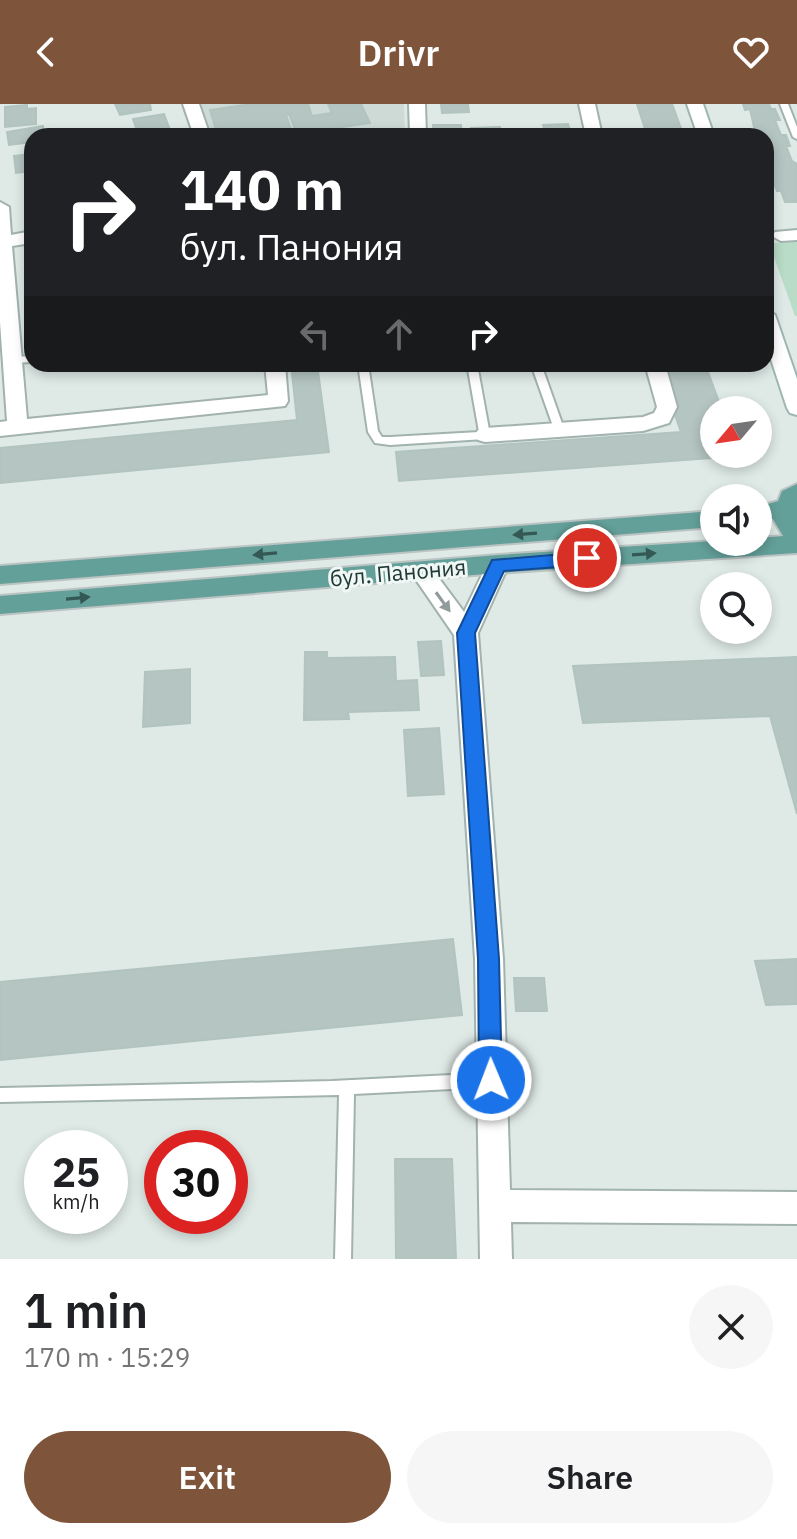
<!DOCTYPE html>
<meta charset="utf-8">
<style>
:root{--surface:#fff;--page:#f6f6f6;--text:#202124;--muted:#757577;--accent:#7e553b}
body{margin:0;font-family:"IBM Plex Sans",sans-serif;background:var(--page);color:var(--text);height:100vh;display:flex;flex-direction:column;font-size:30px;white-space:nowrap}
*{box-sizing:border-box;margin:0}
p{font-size:26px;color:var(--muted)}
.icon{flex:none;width:44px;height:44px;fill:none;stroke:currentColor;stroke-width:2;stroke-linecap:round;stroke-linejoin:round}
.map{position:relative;height:1155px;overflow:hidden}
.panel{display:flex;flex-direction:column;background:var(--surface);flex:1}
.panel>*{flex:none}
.guide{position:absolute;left:24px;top:24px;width:750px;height:244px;border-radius:24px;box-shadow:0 4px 12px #0003;background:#202124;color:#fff;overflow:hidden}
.needle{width:52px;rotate:241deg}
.controls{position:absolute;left:700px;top:292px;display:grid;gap:16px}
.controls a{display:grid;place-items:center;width:72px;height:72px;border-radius:50%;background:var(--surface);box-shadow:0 4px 12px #0003;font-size:40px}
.speed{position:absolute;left:24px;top:1026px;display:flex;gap:16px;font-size:40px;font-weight:700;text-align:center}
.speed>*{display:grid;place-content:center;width:104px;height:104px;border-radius:50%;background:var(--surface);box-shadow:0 4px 12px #0003;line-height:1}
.speed small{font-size:20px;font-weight:400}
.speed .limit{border:12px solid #d22;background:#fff;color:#111}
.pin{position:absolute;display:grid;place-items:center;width:68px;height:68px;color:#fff;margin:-34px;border:4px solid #fff;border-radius:50%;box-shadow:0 2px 8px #0007}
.me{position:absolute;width:88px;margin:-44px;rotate:359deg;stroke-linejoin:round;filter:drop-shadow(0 0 6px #0008)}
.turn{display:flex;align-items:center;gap:28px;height:168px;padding:0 24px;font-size:36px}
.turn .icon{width:104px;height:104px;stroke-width:2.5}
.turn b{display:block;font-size:56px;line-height:68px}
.lanes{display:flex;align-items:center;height:76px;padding:0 24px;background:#0003;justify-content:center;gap:40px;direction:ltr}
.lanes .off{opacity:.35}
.round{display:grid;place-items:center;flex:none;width:84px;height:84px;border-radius:42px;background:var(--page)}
.summary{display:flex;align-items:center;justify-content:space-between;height:136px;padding:0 24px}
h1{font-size:48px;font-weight:600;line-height:60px}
.button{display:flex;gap:16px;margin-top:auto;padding:16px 24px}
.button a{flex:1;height:92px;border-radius:48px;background:var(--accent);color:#fff;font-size:32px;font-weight:600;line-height:92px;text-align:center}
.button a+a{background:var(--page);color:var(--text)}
header{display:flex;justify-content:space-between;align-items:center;height:104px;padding:0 24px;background:var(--accent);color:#fff;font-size:36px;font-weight:600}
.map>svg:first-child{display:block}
</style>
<header><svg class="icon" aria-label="back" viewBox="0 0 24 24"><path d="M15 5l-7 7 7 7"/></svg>Drivr<svg class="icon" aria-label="heart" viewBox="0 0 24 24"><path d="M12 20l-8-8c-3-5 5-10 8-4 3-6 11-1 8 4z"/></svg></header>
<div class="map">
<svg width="797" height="1155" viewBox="0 0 797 1155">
<rect width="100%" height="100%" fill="#dfeae7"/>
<polygon fill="#cddad6" points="196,0 404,0 405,32 205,32"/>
<polygon fill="#b8dcc7" points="797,138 797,212 795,212 769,139"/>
<g fill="#b5c5c1" stroke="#b2c4bf" stroke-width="2">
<polygon points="115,0 150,0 151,6 120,11"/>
<polygon points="251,0 308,0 312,12 332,9 328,0 361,0 370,19 297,30 289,10 286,11 292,29 218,32 210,6"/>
<polygon points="441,0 468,0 469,8 442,9"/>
<polygon points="637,0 672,0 682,27 646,28"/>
<polygon points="743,0 769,0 771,5 775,5 780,16 775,16 781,31 786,31 790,42 786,42 792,57 797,60 797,98 785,98 781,87 777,87 770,69 774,69 770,59 766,59 766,32 756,32 750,5 745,6"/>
<polygon points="27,1 27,5 36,4 36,20 5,23 5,3"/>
<polygon points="164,10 170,26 139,32 133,15"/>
<polygon points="568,20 572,32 546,32 543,21"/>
<polygon points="433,21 461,21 462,32 434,32"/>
<polygon points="43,22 44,32 32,32 32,38 9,41 7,28"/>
<polygon points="500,23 502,32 473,32 471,24"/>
<polygon points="32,50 32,67 16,69 14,52"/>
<polygon points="291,260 317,260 329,348 0,379 0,344 297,316"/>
<polygon points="705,260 722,306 714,306 714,350 739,352 399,377 396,348 681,328 657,261"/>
<polygon points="441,537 444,571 421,572 418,538"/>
<polygon points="305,548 327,548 327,554 395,553 396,577 417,576 419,606 348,608 349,615 304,616"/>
<polygon points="797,553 797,710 770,612 583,619 573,562"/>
<polygon points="190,565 190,619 143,623 145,568"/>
<polygon points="439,624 444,690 408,692 404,626"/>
<polygon points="453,835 462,911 0,956 0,878"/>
<polygon points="797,855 797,900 766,901 755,857"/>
<polygon points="514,874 544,874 547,907 516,907"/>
<polygon points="395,1055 452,1055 456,1155 396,1155"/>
</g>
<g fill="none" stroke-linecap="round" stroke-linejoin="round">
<g stroke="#a2b2af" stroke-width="4">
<g id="lane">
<polygon points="780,0 788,0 797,23 797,35 793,33"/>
<polygon points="32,252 32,258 13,259 8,256 13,253"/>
<polygon points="358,260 368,260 378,327 382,333 390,333 479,328 467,260 477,260 490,331 485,335 390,341 375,339 368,328"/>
<polygon points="531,260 541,260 564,325 563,328 555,328 554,325"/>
<polygon points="491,969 496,971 498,976 496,981 491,983 354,990 351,1155 335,1155 339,991 0,998 0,984 332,977"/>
</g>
</g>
<g stroke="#a2b2af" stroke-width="4">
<g id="street">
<polygon points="183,0 199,0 210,32 194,32"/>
<polygon points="409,0 425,0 426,32 410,32"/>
<polygon points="579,0 595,0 602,32 586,32"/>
<polygon points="0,98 9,103 11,131 32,127 32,139 12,142 27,315 268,291 265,260 285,260 288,297 285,302 0,332 0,318 7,317 0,218"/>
<polygon points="797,126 797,136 781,137 772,132 775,128"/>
<polygon points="645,260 665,260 677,303 669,319 643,327 485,338 478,336 475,331 478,326 485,324 643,313 654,309 657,303"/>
<polygon points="498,451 506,454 509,460 478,529 503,855 510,1086 797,1088 797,1120 511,1118 512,1155 480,1155 475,855 454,531 410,467 413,461 421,458 429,461 464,508 490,454"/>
</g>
</g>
<g stroke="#9eb6b1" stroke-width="4">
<g id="secondary">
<polygon points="687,0 703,0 714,32 698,32"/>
<polygon points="766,205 775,211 797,275 797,311 790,309 787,304 766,240"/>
</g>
</g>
<g stroke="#bcc4c3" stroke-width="4">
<g id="primary">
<path d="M 797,380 C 797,404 797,424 797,449 L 498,469 L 0,510 L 0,492 L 498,451 L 714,437 L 758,438 L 758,434 L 783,432 L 773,415 L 758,419 L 758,403 L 778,397 L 782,387 Z"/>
<polygon points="714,407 714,423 0,480 0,462"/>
</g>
</g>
<use href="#lane" fill="#fff" fill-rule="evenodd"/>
<use href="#street" fill="#fff" fill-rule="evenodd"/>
<use href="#secondary" fill="#fff" fill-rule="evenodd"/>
<use href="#primary" fill="#64a09a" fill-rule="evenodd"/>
</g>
<defs><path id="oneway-solid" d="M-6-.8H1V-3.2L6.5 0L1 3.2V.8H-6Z" transform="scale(2)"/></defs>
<g fill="#345955">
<use href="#oneway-solid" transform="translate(525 430) rotate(176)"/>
<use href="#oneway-solid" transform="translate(265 450) rotate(175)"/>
<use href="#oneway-solid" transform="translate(644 450) rotate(-4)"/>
<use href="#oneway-solid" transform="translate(78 494) rotate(-5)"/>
</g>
<use fill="#909c9b" href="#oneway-solid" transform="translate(443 498) rotate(54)"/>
<polygon fill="#1a73e8" stroke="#114b97" stroke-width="2" points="587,448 595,454 587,461 504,467 475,529 499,855 502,976 499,984 491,987 483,984 479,976 478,855 457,529 492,456"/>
<g text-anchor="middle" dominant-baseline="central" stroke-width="6" stroke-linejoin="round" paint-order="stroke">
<g font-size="22" fill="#203a37" stroke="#f0f7f4">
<text transform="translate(398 468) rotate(-5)">бул. Панония</text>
</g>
</g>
</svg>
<div class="controls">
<a><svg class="needle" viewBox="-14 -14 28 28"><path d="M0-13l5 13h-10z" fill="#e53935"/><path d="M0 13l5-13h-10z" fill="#757577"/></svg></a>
<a><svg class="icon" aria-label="sound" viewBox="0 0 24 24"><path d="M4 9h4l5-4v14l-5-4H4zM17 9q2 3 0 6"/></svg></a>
<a><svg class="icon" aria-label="search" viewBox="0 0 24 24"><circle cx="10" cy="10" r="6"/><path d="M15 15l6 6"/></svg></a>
</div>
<div class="speed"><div>25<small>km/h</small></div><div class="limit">30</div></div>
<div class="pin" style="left:587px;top:454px;background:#d93025"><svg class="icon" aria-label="arrive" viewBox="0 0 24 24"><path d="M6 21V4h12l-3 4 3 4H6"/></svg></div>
<svg class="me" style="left:491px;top:976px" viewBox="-20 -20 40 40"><circle r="17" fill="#1a73e8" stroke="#fff" stroke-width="3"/><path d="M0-11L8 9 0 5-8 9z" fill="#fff"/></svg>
<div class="guide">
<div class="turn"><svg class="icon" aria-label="right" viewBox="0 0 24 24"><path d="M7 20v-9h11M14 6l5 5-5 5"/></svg><div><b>140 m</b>бул. Панония</div></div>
<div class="lanes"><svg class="icon off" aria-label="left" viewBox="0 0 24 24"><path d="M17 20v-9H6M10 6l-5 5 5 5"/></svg><svg class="icon off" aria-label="ahead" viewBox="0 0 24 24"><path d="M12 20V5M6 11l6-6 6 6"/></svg><svg class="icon" aria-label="right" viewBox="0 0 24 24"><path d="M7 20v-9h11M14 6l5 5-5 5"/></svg></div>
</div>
</div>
<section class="panel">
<div class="summary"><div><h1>1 min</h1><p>170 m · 15:29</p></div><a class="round"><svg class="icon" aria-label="close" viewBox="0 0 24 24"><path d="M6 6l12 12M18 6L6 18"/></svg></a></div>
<div class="button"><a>Exit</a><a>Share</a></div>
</section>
